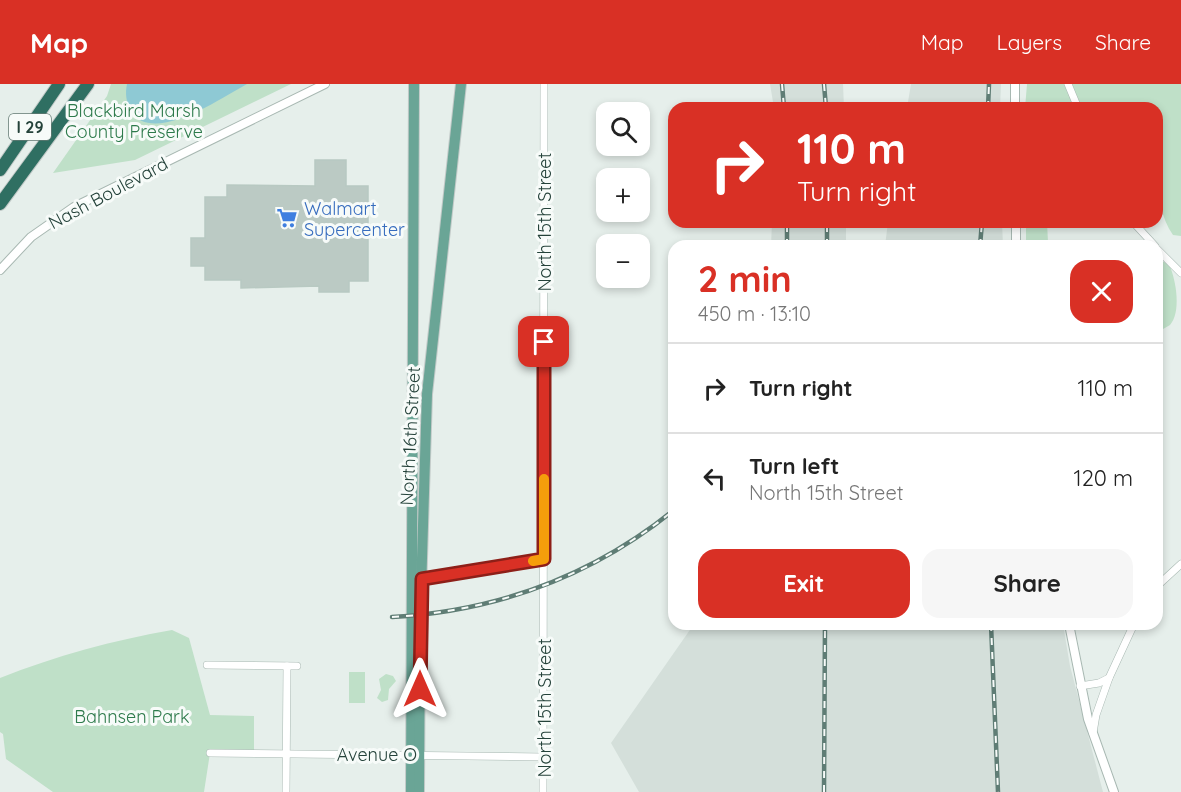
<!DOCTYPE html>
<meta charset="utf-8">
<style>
:root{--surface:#fff;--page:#f6f6f6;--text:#222;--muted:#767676;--line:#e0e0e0;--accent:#d93025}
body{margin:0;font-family:Quicksand,sans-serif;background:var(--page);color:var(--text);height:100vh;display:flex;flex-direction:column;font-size:22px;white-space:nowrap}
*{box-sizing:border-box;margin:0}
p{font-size:20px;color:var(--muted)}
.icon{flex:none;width:33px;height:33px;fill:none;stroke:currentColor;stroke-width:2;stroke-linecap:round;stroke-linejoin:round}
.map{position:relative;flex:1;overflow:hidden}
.panel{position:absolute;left:668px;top:156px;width:495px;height:390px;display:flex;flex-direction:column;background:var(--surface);border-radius:18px;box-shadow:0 3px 9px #0003}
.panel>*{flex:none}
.top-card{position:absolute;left:668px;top:18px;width:495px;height:126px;border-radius:18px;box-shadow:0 3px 9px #0003;background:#d93025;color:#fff;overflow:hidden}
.fabs{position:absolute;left:596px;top:18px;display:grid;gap:12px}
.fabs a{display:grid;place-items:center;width:54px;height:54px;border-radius:12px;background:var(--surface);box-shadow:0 3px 9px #0003;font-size:30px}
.pin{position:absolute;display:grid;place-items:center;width:51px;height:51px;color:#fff;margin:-26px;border-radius:12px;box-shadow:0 3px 9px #0006}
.me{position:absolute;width:66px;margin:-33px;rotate:0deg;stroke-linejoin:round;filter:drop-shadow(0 0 4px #0008)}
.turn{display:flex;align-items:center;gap:21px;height:126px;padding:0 30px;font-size:27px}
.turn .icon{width:78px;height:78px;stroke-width:2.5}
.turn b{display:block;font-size:42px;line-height:51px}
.round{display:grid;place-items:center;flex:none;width:63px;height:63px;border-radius:18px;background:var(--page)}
.head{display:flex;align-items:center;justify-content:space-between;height:102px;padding:0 30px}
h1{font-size:36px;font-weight:700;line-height:45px;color:var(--accent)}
.cta{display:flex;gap:12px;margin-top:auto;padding:12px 30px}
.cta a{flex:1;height:69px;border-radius:18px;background:var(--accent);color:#fff;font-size:24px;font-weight:700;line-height:69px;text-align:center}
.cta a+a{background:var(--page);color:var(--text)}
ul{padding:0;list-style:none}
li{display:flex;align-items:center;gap:18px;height:90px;padding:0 30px;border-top:2px solid var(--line)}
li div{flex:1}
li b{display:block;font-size:22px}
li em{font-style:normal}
header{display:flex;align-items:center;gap:36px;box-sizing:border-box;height:84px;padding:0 30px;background:var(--accent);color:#fff}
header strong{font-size:28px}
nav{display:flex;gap:33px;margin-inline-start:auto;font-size:21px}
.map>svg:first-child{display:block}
</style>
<header>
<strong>Map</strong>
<nav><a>Map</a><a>Layers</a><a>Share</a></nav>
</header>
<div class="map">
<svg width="1181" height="708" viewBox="0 0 1181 708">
<rect width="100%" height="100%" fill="#e6efeb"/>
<g fill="#d4dfda">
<polygon points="770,0 843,0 844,24 774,24"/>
<polygon points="911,0 1001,0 1000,24 907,24"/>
<polygon points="772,138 846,138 846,162 771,162"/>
<polygon points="888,138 1002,138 1003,162 885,162"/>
<polygon points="694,540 1063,540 1070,582 1103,708 639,708 611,659"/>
</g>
<g fill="#bfe0c8">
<polygon points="111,0 291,0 135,76 53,89 107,12"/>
<path d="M 1027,0 L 1181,0 L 1181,152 L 1173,151 C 1150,117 1157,64 1156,24 L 1135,24 L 1124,18 L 1090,24 L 1025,24 Z"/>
<polygon points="1026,138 1047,138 1048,158 1052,162 1026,162"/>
<path d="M 1156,175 L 1169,180 C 1177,198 1181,229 1170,241 C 1165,244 1162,246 1157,246 Z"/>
<path d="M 172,546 L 189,554 L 210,631 L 254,632 L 254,669 L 210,669 L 204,708 L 53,708 L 6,675 L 3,650 L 0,648 L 0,594 C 55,572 114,556 172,546 Z"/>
<rect x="349" y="588" width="16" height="31"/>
<polygon points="386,590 393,592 396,597 389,605 388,616 382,618 377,614 381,606 379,595"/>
</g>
<path fill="#8ec9d4" d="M 127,0 L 247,0 C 221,14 152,62 131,27 C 126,18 125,9 127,0 Z"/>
<polygon fill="#bbcac4" stroke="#b8c9c2" stroke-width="1.5" points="315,76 346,76 346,102 368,102 368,197 349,197 349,208 319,208 319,202 241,204 241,196 205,196 205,182 191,182 191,154 205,154 205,113 227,113 227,101 315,102"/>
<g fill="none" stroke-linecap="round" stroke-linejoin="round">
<g stroke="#a8b8b2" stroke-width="8">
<g id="minor">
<polyline points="1068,0 1078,24"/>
<polyline points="1133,138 1155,162"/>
<polyline points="1156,164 1181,189"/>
<polyline points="422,495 544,475"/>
<polyline points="1156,503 1181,480"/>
<polyline points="207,581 297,582"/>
<polyline points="1080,602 1099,599 1109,594 1134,540"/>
<polyline points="1093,649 1096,631 1109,594"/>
<polyline points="210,669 543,673"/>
<polyline points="286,708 287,582"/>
<polyline points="543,708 544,0"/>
</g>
</g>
<g stroke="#a8b8b2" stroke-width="10">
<g id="tertiary">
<polyline points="1015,0 1015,24"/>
<polyline points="1016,138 1016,162"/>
<polyline points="0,186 31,153 74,123 325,0"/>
<polyline points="1069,540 1088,635 1114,708"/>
</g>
</g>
<g stroke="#c2cac8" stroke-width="12">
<g id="primary">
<polyline points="411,708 414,0"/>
<polyline points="419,708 420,540 427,310 461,0"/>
</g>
</g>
<g stroke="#c2cac8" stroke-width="14">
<g id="motorway">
<polyline points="0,86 59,0"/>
<polyline points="0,120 88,0"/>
</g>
</g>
<use href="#minor" stroke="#fff" stroke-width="7"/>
<use href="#tertiary" stroke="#fff" stroke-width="8"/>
<use href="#primary" stroke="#6aa596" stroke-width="10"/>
<use href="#motorway" stroke="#2f6f62" stroke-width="12"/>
<g stroke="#5f7d75" stroke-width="4.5">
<g id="rail">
<polyline points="782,0 784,24"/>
<polyline points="824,0 826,24"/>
<polyline points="988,24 989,0"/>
<polyline points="787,162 787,138"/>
<polyline points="827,162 827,138"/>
<polyline points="980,162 982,138"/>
<path d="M 392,533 C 497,527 591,493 674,426"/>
<polyline points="991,540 998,708"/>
<polyline points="824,708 825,540"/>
</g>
</g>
<use href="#rail" stroke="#f7fbf9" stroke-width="2" stroke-dasharray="7" stroke-linecap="butt"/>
</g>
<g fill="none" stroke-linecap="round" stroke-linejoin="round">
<g stroke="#8d1f18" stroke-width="15">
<polyline id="route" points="420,605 422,495 544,475 544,258"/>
</g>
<use href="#route" stroke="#d93025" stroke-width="10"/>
<polyline stroke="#f59e0b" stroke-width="10" points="533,477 544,475 544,395"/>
</g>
<defs>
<g id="supermarket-bare" transform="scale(1.62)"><path d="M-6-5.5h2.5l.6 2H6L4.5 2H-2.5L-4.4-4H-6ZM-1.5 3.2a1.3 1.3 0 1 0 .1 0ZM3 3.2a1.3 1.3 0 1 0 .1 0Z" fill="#3f7fe0" stroke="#f7fbf9" stroke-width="2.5" paint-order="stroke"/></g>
</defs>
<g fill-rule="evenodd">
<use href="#supermarket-bare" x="287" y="134"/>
</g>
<g text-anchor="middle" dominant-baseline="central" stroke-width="6" stroke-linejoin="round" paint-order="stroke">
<rect fill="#f7fbf9" stroke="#637a73" stroke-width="1.5" x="9" y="30" width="42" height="26" rx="4.5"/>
<g font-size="16" font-weight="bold" fill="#24423a">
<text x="30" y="43">I 29</text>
</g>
<g font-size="18" fill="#2d7a4b" stroke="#f7fbf9">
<text x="134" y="26">Blackbird Marsh<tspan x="134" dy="21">County Preserve</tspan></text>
<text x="132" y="632">Bahnsen Park</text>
</g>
<g font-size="18" fill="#24423a" stroke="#f7fbf9">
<text transform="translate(108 109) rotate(-28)">Nash Boulevard</text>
<text transform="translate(544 138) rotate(-90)">North 15th Street</text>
<text transform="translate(410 352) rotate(-87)">North 16th Street</text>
<text transform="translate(544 624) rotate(-90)">North 15th Street</text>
<text x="377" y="670">Avenue O</text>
</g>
<g font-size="18" fill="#366cbe" stroke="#f7fbf9" text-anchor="start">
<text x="304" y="124">Walmart<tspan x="304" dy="21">Supercenter</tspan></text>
</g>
</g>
</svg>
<div class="fabs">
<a><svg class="icon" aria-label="search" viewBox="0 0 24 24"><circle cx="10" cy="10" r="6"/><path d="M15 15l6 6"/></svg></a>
<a>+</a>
<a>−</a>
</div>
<div class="pin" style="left:544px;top:258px;background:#d93025"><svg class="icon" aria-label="arrive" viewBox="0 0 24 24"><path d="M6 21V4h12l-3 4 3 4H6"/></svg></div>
<svg class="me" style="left:420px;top:605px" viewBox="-20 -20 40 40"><path d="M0-17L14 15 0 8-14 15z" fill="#d93025" stroke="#fff" stroke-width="4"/></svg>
<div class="top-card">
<div class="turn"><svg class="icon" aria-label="right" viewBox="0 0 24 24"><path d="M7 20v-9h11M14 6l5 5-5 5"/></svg><div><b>110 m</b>Turn right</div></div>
</div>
<section class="panel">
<div class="head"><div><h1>2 min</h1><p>450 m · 13:10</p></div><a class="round" style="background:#d93025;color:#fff"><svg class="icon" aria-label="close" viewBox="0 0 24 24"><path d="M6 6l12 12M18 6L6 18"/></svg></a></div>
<ul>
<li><svg class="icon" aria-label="right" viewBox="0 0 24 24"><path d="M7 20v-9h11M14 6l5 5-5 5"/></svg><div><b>Turn right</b></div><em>110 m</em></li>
<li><svg class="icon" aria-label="left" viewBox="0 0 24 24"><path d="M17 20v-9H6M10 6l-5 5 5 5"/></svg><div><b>Turn left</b><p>North 15th Street</p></div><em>120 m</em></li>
</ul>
<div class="cta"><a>Exit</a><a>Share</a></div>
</section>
</div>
